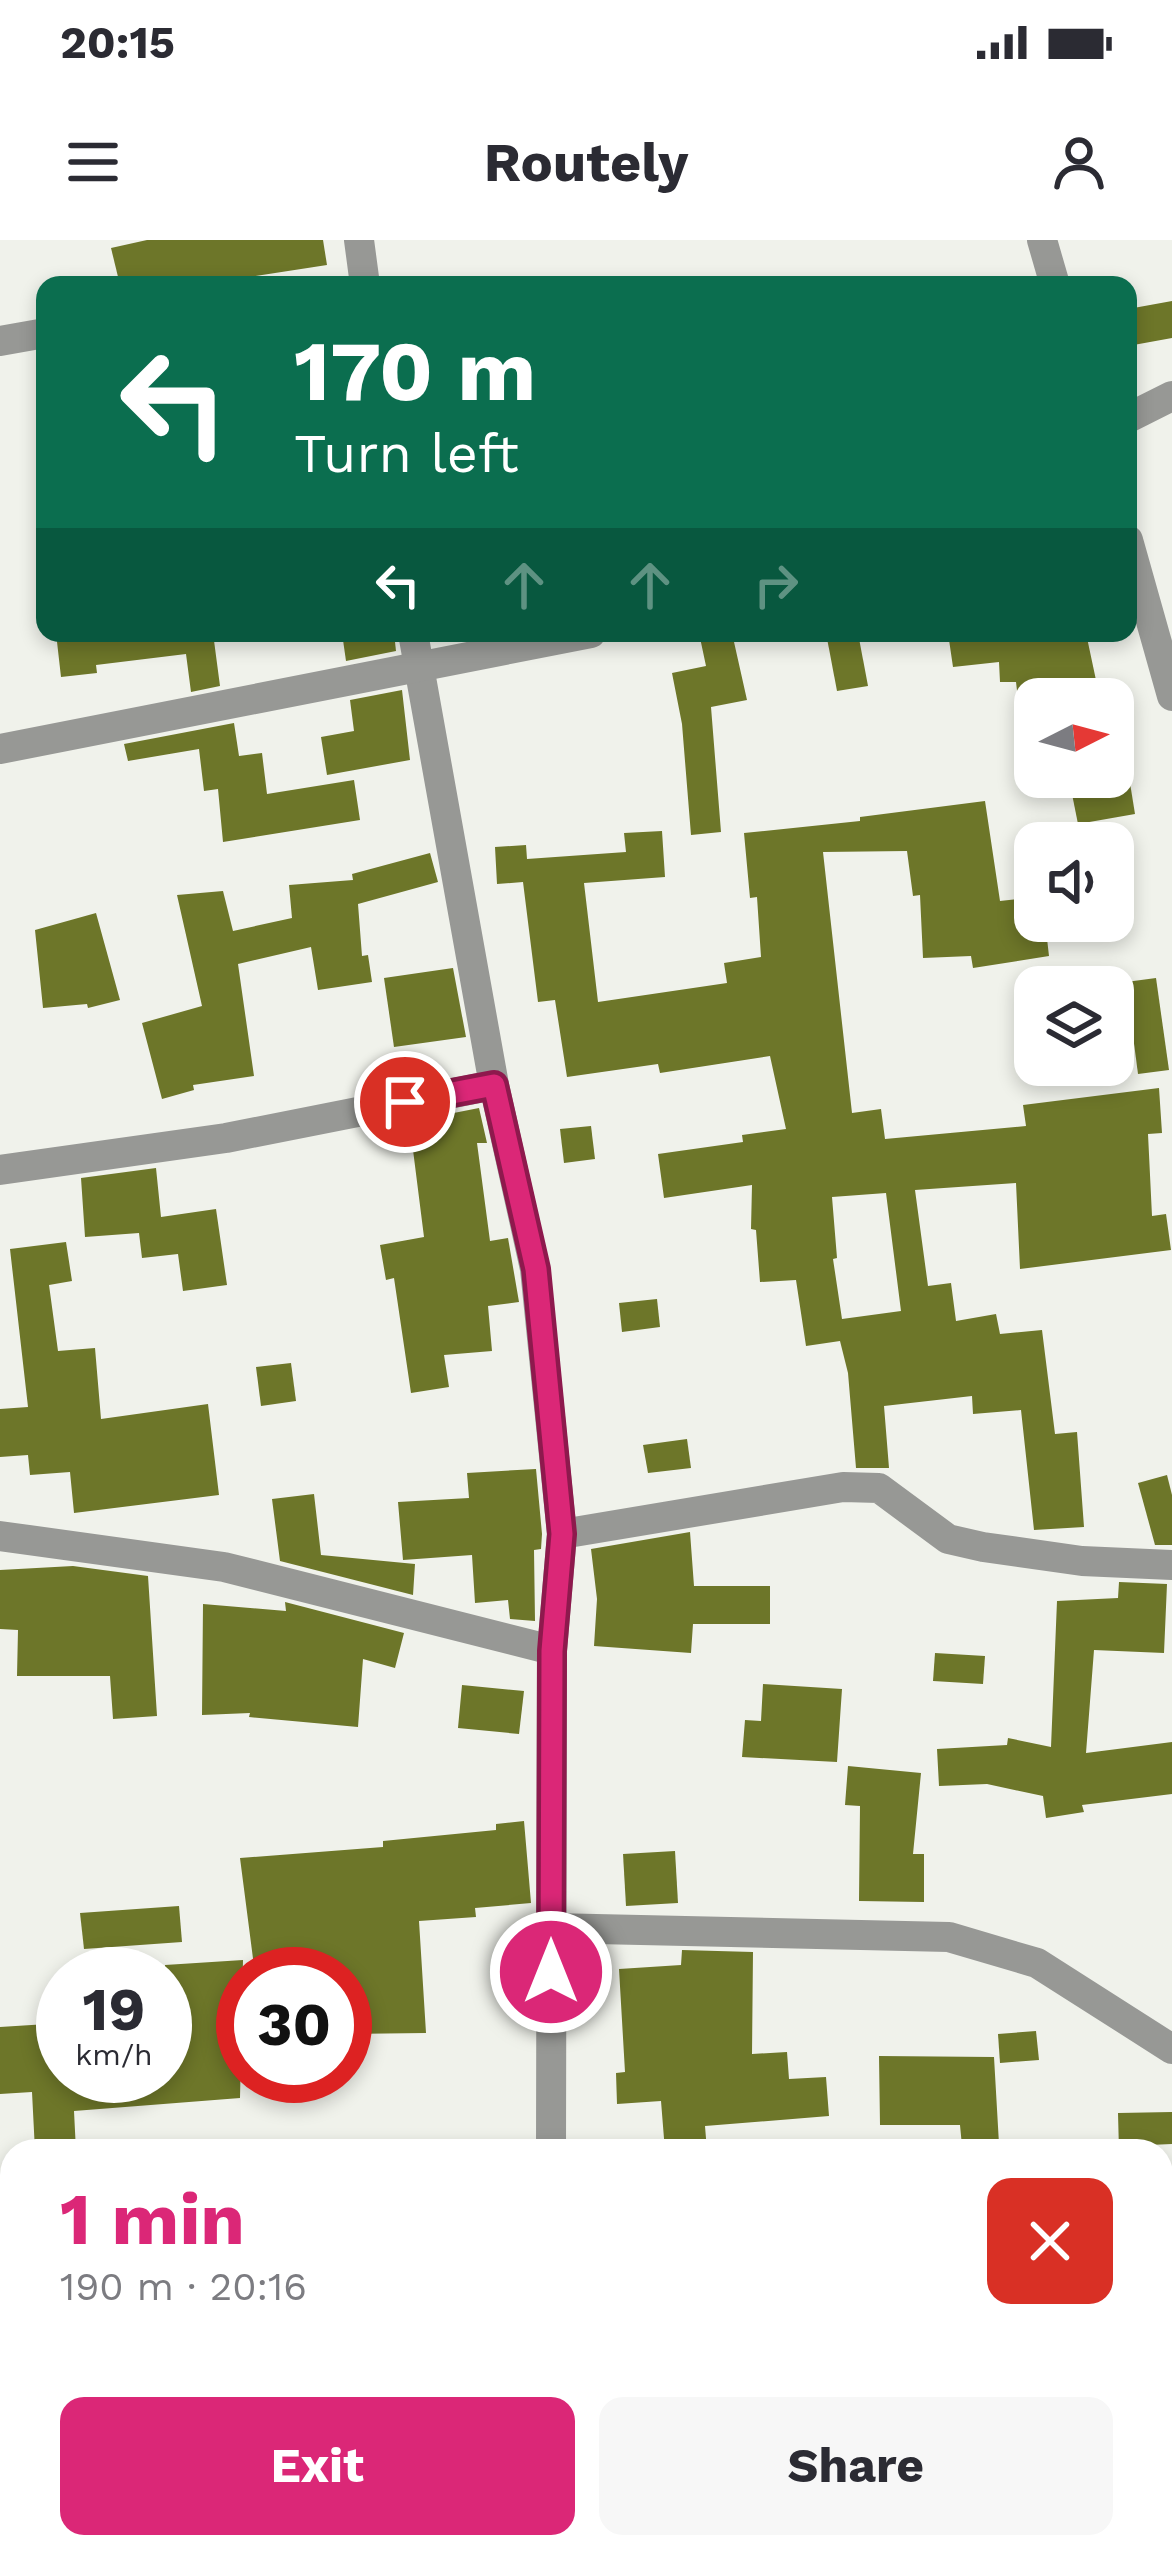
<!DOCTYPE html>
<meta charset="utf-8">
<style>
:root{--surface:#fff;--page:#f7f7f7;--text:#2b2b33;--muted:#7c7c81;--accent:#db2777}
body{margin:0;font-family:"Work Sans",sans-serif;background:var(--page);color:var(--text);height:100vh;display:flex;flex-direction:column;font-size:45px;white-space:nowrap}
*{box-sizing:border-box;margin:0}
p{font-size:39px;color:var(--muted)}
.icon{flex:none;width:66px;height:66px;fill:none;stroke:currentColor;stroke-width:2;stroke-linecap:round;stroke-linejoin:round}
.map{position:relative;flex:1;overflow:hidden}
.details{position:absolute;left:0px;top:1899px;width:1173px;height:420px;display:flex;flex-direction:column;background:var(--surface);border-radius:36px 36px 0 0;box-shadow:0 6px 18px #0003}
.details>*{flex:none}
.banner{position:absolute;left:36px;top:36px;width:1101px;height:366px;border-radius:24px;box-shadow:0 6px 18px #0003;background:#0b6e4f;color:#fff;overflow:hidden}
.needle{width:78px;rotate:84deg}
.fabs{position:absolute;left:1014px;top:438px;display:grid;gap:24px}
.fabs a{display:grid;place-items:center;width:120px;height:120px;border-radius:24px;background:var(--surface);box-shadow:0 6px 18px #0003;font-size:60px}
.speed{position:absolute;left:36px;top:1707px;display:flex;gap:24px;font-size:60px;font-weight:700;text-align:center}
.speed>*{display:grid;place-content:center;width:156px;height:156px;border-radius:50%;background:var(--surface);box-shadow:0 6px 18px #0003;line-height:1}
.speed small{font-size:30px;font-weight:400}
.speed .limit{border:18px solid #d22;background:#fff;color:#111}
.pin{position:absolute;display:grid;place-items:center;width:102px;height:102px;color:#fff;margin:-51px;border:6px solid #fff;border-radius:50%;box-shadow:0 3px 12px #0007}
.me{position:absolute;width:132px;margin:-66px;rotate:0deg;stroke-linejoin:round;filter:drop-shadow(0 0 9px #0008)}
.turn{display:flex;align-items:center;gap:42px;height:252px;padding:0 60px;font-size:54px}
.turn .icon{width:156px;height:156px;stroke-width:2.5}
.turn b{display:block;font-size:84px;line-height:102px}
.lanes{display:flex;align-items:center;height:114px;padding:0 60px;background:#0003;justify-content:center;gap:60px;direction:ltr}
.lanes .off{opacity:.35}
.round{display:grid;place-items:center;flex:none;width:126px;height:126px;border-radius:24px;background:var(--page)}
.summary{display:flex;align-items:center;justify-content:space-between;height:204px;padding:0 60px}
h1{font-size:72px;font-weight:700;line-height:90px;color:var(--accent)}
.button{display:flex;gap:24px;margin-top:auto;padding:24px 60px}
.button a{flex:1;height:138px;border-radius:24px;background:var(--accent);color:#fff;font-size:48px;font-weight:700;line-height:138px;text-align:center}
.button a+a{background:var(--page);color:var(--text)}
.status{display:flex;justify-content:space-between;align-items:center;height:84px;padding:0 60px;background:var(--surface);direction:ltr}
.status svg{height:33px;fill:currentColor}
header{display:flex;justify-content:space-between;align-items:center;height:156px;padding:0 60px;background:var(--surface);font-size:54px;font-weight:700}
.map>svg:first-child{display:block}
</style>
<div class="status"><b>20:15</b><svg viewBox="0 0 49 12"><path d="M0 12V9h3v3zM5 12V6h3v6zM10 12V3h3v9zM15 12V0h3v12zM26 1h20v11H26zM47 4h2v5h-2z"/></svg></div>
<header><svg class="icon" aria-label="menu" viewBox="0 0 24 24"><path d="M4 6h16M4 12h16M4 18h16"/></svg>Routely<svg class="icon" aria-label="person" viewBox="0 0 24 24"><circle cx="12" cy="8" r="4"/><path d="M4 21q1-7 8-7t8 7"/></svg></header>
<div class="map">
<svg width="1172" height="2319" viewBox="0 0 1172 2319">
<rect width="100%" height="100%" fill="#f0f2eb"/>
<g fill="#6d7629" fill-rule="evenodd">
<polygon points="147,0 323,0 327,25 196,45 120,45 111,8"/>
<polygon points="1172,61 1172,98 1128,106 1128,69"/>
<polygon points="56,393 213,393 220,446 191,452 186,414 96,425 97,433 61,437"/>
<polygon points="342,393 394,393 396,411 346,421"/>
<polygon points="699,393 732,393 747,460 711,467 721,592 691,595 682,484 672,433 706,426"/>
<polygon points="826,393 858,393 868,446 837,451"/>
<polygon points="948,393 1086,393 1100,459 1018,459 1016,442 1000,442 999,422 953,427"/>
<polygon points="402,450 410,520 327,535 321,497 354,491 350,460"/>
<polygon points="234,483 239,516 262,513 267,554 354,540 360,580 223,602 218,549 204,551 199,509 128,521 124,504"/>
<polygon points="1130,543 1135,574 1078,584 1072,554"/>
<path d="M 985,561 L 1000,661 L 1035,657 L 1035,681 L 1045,681 L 1049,716 L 973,728 L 971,716 L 923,718 L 920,655 L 913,656 L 907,611 L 823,612 L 852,873 L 881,869 L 885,899 L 1026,886 L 1023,865 L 1159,848 L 1162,893 L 1148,894 L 1152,976 L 1166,974 L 1171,1010 L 1020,1029 L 1016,943 L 915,950 L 928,1046 L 951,1043 L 956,1081 L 996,1074 L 1000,1094 L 1042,1090 L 1055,1194 L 1077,1192 L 1084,1287 L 1034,1290 L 1021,1170 L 973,1174 L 972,1156 L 884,1166 L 889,1228 L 856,1228 L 848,1133 L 840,1101 L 806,1106 L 796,1040 L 760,1042 L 756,990 L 751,989 L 752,945 L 664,958 L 658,914 L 743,902 L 742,895 L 786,889 L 770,816 L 660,833 L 658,824 L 567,837 L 555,760 L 538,762 L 523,642 L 497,644 L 495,607 L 526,605 L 527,619 L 626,612 L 624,593 L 662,591 L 665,637 L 584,643 L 598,762 L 727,743 L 724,723 L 761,717 L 757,657 L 750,658 L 744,593 L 860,581 L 860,577 ZM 886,953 L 901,1071 L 842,1079 L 833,1019 L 837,1018 L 832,957 Z"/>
<polygon points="430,613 438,642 358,664 362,716 368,715 372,742 318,750 311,707 238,724 254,836 193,845 194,850 162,859 142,783 202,766 177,655 223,651 233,691 292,678 289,645 353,640 352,634"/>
<polygon points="96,673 120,760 88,768 87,764 43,768 35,690"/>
<polygon points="453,728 466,797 394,807 384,738"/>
<polygon points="1156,738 1169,830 1138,834 1126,742"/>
<polygon points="479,868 487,903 477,903 490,1001 508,998 519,1062 488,1066 492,1111 444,1115 449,1147 411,1153 394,1038 386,1040 380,1005 424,997 413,910 400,911 398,884"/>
<polygon points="591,886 595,919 564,923 560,889"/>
<polygon points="156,928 161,977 216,969 227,1045 183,1051 178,1014 142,1018 139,993 85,997 81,938"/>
<polygon points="66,1002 72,1041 49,1045 58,1111 95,1108 101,1179 208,1164 219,1255 74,1273 70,1232 30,1235 28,1215 0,1217 0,1169 28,1167 10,1009"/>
<polygon points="657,1059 660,1087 622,1092 619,1063"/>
<polygon points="291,1123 296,1161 261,1166 256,1127"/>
<polygon points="687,1199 691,1228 648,1233 643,1205"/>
<polygon points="536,1229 542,1294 541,1309 534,1310 535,1381 510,1379 508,1360 475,1363 472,1315 403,1320 398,1262 469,1258 467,1233"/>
<polygon points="1167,1235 1172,1255 1172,1305 1155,1305 1138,1243"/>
<polygon points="314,1254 321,1315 415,1324 413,1355 280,1321 272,1259"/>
<polygon points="690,1292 694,1346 770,1346 770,1384 693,1384 691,1413 594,1406 597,1359 591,1309"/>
<polygon points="73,1326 148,1336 157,1476 113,1479 110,1436 17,1436 18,1390 0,1389 0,1330"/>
<polygon points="1119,1342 1167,1344 1164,1413 1094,1410 1086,1513 1172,1502 1172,1554 1082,1565 1084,1572 1046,1578 1043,1556 987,1544 939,1546 937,1509 1007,1505 1008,1498 1051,1507 1057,1361 1118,1358"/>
<polygon points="285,1362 404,1393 395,1428 363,1419 358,1487 249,1477 250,1473 202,1475 203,1364 286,1371"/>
<polygon points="935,1413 985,1416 983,1444 933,1441"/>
<polygon points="763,1444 842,1449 837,1522 742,1517 745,1480 761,1481"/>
<polygon points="462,1445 524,1451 519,1494 458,1488"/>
<polygon points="848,1526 921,1533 913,1614 924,1614 924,1662 859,1661 860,1566 845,1565"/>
<polygon points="524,1581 531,1663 475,1668 476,1677 419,1681 426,1793 345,1794 345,1734 255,1734 240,1618 383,1607 383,1601 496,1590 496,1584"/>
<polygon points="675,1611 678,1663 626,1666 623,1614"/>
<polygon points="179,1666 182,1702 84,1709 80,1673"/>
<polygon points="682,1710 753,1712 752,1814 787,1812 789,1839 826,1837 829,1876 705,1886 707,1911 665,1911 661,1861 617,1864 616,1833 625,1832 619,1729 681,1725"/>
<polygon points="243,1720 240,1858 74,1871 76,1911 35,1911 32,1852 0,1854 0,1787 63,1783 63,1836 165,1836 165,1725"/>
<polygon points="1036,1791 1039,1820 1000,1823 998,1794"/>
<polygon points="879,1816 994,1817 999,1904 962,1906 960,1885 880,1885"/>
<polygon points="1172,1872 1172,1904 1149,1905 1149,1911 1119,1911 1118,1873"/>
</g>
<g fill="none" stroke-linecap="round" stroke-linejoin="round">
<g stroke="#979895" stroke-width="30">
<polyline points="359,0 365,45"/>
<polyline points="1042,0 1055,45"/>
<polyline points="0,101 45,93"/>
<polyline points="1128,178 1172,156"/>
<polyline points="1128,300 1172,456"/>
<polyline points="413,393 494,845 535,1029 562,1294 552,1410 551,1911"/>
<polyline points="0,509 591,393"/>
<polyline points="0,930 226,898 494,845"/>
<polyline points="562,1294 843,1247 879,1248 948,1299 983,1307 1082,1321 1172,1325"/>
<polyline points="0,1296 224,1327 552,1410"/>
<polyline points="551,1688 949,1697 1037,1723 1172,1809"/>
<polyline points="1161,2272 1172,2269"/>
<polyline points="567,2307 568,2319"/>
<polyline points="993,2319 1035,2307"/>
</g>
</g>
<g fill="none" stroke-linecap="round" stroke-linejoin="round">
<g stroke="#8e194d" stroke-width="30">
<polyline id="route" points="405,862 494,845 536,1029 562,1294 552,1411 551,1732"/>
</g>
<use href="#route" stroke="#db2777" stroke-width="21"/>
</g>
</svg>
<div class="fabs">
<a><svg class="needle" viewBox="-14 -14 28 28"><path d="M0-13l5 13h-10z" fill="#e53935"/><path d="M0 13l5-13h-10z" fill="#7c7c81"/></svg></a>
<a><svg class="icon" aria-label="sound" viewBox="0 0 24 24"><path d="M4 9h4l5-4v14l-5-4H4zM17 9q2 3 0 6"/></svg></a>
<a><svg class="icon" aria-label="layers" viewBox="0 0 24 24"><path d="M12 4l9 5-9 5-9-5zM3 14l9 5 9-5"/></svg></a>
</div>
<div class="speed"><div>19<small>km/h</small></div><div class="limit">30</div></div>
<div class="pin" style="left:405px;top:862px;background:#d93025"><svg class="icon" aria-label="arrive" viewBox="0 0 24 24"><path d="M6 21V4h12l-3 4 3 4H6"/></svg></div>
<svg class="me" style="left:551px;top:1732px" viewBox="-20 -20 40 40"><circle r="17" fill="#db2777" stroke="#fff" stroke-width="3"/><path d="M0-11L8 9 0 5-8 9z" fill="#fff"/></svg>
<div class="banner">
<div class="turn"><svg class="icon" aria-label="left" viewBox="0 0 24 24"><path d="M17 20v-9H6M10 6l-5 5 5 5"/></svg><div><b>170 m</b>Turn left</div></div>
<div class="lanes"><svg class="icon" aria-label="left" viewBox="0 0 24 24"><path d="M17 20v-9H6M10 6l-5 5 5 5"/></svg><svg class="icon off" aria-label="ahead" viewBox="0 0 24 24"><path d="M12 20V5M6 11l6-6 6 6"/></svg><svg class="icon off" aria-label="ahead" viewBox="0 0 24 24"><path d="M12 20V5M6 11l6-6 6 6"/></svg><svg class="icon off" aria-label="right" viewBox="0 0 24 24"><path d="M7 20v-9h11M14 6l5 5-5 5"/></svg></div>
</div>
<section class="details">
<div class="summary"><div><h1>1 min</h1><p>190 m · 20:16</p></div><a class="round" style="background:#d93025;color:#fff"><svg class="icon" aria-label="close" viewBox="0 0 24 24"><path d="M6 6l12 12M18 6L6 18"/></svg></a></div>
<div class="button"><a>Exit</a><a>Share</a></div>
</section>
</div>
